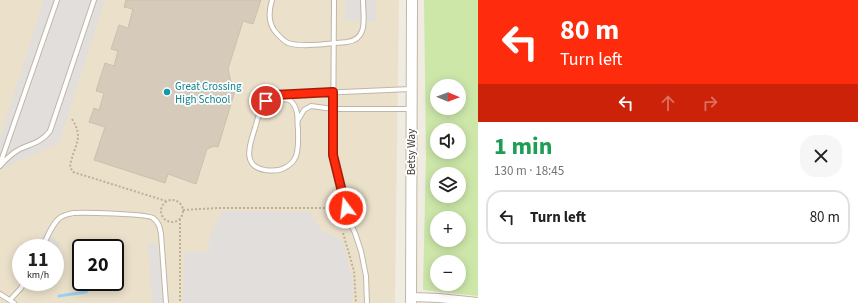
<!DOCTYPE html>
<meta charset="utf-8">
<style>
:root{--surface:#fff;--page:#f6f6f6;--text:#222;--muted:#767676;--line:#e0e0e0}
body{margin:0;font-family:"Source Sans 3",sans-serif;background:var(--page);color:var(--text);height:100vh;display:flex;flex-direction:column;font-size:15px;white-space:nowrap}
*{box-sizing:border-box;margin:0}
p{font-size:13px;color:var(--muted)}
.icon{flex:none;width:22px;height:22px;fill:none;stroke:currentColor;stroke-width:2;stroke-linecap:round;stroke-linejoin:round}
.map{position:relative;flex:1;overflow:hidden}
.side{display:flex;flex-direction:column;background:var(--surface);width:380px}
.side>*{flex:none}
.guide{background:#fe2b0c;color:#fff;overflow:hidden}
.needle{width:26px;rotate:91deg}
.controls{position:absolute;left:430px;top:79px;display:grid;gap:8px}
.controls a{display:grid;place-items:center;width:36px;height:36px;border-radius:50%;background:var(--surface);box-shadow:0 2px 10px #0003;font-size:20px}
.speed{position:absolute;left:12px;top:239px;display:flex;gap:8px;font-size:20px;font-weight:700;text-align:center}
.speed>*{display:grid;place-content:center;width:52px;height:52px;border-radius:50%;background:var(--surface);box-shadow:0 2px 10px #0003;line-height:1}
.speed small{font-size:10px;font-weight:400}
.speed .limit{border:2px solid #111;border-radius:6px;background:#fff;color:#111}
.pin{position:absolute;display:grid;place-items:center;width:34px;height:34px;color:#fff;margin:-17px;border:2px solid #fff;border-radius:50%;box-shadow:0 1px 4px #0007}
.me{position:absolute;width:44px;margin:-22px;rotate:345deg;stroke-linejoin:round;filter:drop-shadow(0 0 3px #0008)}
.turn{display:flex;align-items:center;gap:14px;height:84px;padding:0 16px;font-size:18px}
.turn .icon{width:52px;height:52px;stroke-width:2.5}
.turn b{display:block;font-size:28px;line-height:34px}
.lanes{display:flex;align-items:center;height:38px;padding:0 16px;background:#0003;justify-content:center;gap:20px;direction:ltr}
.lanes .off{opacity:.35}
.round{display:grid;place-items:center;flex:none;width:42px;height:42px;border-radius:16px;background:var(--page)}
.headline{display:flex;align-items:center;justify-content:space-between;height:68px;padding:0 16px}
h1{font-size:24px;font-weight:700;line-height:30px;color:#1e9e55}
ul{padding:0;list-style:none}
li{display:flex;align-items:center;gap:12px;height:54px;margin:0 8px 6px;padding:0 8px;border:2px solid var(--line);border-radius:16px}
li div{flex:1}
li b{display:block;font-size:15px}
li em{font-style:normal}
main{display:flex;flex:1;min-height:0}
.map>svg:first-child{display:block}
</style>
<main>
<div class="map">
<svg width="478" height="303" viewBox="0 0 478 303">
<rect width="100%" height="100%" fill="#f1ece2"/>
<path fill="#ebe1cb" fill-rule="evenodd" d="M 0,0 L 399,0 L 395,303 L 0,303 ZM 21,248 L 55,248 L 55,282 L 21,282 ZM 81,248 L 115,248 L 115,282 L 81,282 Z"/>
<path fill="#cde7a9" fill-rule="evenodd" d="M 424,0 L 478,0 L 478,296 L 423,290 L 426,156 ZM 437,86 L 459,86 L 459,108 L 437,108 ZM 437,130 L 459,130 L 459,152 L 437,152 ZM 437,174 L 459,174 L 459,196 L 437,196 ZM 437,218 L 459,218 L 459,240 L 437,240 ZM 437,262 L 459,262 L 459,284 L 437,284 Z"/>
<g fill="#e1dedb">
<polygon points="44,0 105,0 59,143 0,170 0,138"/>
<polygon points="345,0 376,0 376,22 345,20"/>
<polygon points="222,211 312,212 312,218 323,232 343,240 354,288 352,303 183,303 184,252 208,252 210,236"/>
<polygon points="45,230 60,244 55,252 55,248 36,248"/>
<polygon points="149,243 162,247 166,303 152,303 148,246"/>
</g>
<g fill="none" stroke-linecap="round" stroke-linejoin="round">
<polyline stroke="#9bd0f1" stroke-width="3" points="59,296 86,292 94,282"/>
</g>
<polygon fill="#d6caba" stroke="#cebfaa" points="126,0 261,0 253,24 243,21 228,69 231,82 237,84 218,147 214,146 207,149 196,184 168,174 165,183 94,160 105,127 89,122 94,108 99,110 104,93 96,91 105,63 114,66 118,51 111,49 119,25 128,28 133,9 124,7"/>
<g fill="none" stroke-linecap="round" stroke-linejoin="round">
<g stroke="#c0b6a7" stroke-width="6">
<g id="service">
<path d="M 272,0 C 269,10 268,21 274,30 C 278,35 282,40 288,43 C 302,48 332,43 347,42 C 369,39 363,17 363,0"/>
<polyline points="334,0 333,155 349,220 355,233 361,251 366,276 367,303"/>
<path d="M 259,116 C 269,105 291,86 297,113 C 298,118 297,124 298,129 C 298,138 299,147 296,156 C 294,161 290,165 286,167 C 280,171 272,171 265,170 C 241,166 250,144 255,128 C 257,121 259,112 263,105 C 266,101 271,98 274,95 L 411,89"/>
<polyline points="298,120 304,110 311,106 333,109 411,109"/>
<polyline points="0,164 57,0"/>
<path d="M 0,166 C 6,159 12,153 20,149 C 31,144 42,142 50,131 L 94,0"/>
<path d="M 42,248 C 47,238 52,223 61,217 C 64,215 70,214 73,213 C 83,212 148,214 153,218 C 159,222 160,228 161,234 L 166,303"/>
<polyline points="0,294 14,303"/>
<polyline points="10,300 21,288 24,282"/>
</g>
</g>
<g stroke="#c0b6a7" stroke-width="10">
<polyline id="minor" points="412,297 439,298 478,302"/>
</g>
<g stroke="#c0b6a7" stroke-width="12">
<polyline id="tertiary" points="411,303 412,0"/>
</g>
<g stroke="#bfaf95" stroke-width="2" stroke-dasharray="2 2" stroke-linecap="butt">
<path d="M 72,119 C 85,139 73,146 70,167 L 73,172 L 166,201"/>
<circle cx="172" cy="211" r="11"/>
<polyline points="183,210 218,208 332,208 339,215"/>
<polyline points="180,219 180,303"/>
<polyline points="343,233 354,271 356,303"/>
</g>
<use href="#service" stroke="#fff" stroke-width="4"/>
<use href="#minor" stroke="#fff" stroke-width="8"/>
<use href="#tertiary" stroke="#fff" stroke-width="10"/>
</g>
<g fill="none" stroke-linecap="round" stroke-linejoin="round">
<g stroke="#a51c08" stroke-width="10">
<polyline id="route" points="266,101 274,95 333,92 333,155 346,208"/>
</g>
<use href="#route" stroke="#fe2b0c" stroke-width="7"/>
</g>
<circle fill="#0f9aa8" stroke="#fff" stroke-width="1.5" cx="167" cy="92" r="4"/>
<g text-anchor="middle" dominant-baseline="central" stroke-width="3.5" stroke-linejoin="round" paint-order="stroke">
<g font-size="11" fill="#0d838f" stroke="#fff" text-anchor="start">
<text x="175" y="86">Great Crossing<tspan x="175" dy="13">High School</tspan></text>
</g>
<g font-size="11" fill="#433c32" stroke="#fff">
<text transform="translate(411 152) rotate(-90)">Betsy Way</text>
</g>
</g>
</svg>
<div class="controls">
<a><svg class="needle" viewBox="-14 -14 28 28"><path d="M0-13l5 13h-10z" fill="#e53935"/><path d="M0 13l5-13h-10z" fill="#767676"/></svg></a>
<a><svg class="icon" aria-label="sound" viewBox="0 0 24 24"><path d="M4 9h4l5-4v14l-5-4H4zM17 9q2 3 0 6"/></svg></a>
<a><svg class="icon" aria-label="layers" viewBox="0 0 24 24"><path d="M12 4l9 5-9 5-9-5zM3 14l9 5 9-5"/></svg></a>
<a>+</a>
<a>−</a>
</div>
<div class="speed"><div>11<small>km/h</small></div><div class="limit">20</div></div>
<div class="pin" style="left:266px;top:101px;background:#d93025"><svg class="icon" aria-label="arrive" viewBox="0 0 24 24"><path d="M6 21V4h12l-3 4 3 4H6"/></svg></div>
<svg class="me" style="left:346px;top:208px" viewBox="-20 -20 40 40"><circle r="17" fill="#fe2b0c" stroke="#fff" stroke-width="3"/><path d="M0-11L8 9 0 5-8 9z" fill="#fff"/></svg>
</div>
<section class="side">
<div class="guide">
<div class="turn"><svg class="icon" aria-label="left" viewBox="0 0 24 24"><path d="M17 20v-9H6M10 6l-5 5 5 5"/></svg><div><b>80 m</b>Turn left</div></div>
<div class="lanes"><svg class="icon" aria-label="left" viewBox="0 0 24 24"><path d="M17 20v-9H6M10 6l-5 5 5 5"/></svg><svg class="icon off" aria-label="ahead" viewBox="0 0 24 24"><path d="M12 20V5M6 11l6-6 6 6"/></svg><svg class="icon off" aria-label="right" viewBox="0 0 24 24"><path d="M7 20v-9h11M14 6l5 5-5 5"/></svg></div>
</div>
<div class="headline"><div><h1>1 min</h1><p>130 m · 18:45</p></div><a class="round"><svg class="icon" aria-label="close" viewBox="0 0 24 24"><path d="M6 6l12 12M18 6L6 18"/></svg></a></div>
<ul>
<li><svg class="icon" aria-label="left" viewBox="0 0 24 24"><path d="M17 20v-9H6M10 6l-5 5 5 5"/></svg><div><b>Turn left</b></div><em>80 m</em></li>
</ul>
</section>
</main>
